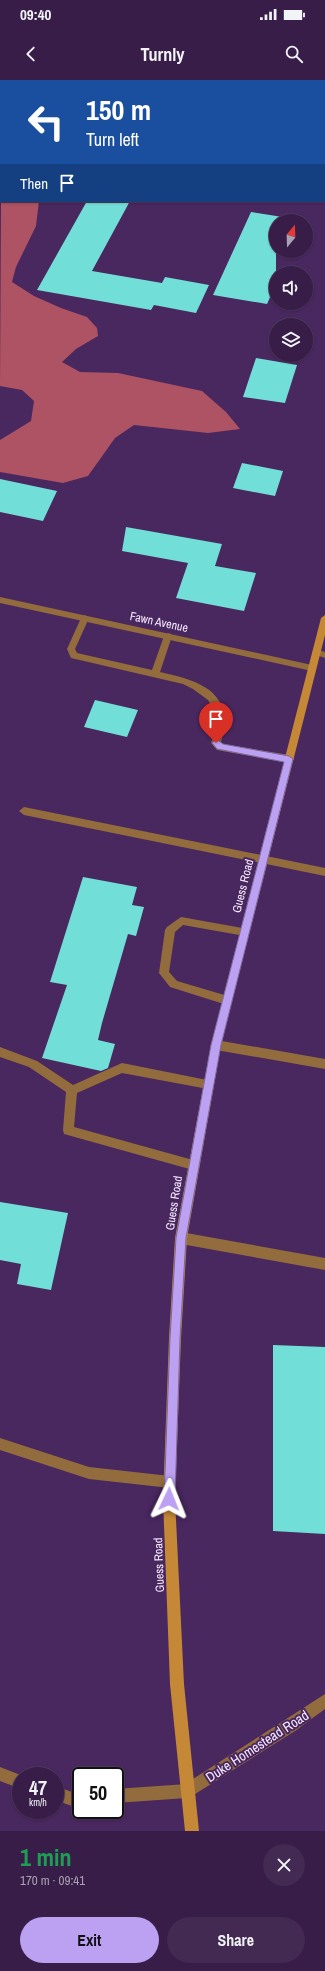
<!DOCTYPE html>
<meta charset="utf-8">
<style>
:root{--surface:#371d47;--page:#422a52;--text:#f1f3f6;--muted:#aaa2b4;--line:#513b60;--accent:#bca0f2}
body{margin:0;font-family:"Archivo Narrow",sans-serif;background:var(--page);color:var(--text);height:100vh;display:flex;flex-direction:column;font-size:15px;white-space:nowrap}
*{box-sizing:border-box;margin:0}
p{font-size:13px;color:var(--muted)}
.icon{flex:none;width:22px;height:22px;fill:none;stroke:currentColor;stroke-width:2;stroke-linecap:round;stroke-linejoin:round}
.map{position:relative;height:1751px;overflow:hidden}
.details{display:flex;flex-direction:column;background:var(--surface);flex:1}
.details>*{flex:none}
.hud{position:absolute;left:0px;top:0px;width:325px;height:122px;box-shadow:0 1px 3px #0004,0 0 0 1px var(--line);background:#1a4fa0;color:#fff;overflow:hidden}
.needle{width:26px;rotate:19deg}
.tools{position:absolute;left:269px;top:134px;display:grid;gap:8px}
.tools a{display:grid;place-items:center;width:44px;height:44px;border-radius:50%;background:var(--surface);box-shadow:0 1px 3px #0004,0 0 0 1px var(--line);font-size:20px}
.speed{position:absolute;left:12px;top:1687px;display:flex;gap:8px;font-size:20px;font-weight:700;text-align:center}
.speed>*{display:grid;place-content:center;width:52px;height:52px;border-radius:50%;background:var(--surface);box-shadow:0 1px 3px #0004,0 0 0 1px var(--line);line-height:1}
.speed small{font-size:10px;font-weight:400}
.speed .limit{border:2px solid #111;border-radius:6px;background:#fff;color:#111}
.pin{position:absolute;display:grid;place-items:center;width:34px;height:34px;color:#fff;margin:-41px -17px;border-radius:50% 50% 50% 0;rotate:-45deg;box-shadow:0 0 4px #0007}
.pin .icon{rotate:45deg}
.me{position:absolute;width:44px;margin:-22px;rotate:2deg;stroke-linejoin:round;filter:drop-shadow(0 0 3px #0008)}
.turn{display:flex;align-items:center;gap:14px;height:84px;padding:0 20px;font-size:18px}
.turn .icon{width:52px;height:52px;stroke-width:2.5}
.turn b{display:block;font-size:28px;line-height:34px}
.then{display:flex;align-items:center;height:38px;padding:0 20px;background:#0003;gap:8px;font-size:15px}
.round{display:grid;place-items:center;flex:none;width:42px;height:42px;border-radius:21px;background:var(--page)}
.headline{display:flex;align-items:center;justify-content:space-between;height:68px;padding:0 20px}
h1{font-size:24px;font-weight:700;line-height:30px;color:#1e9e55}
.primary-button{display:flex;gap:8px;margin-top:auto;padding:8px 20px}
.primary-button a{flex:1;height:46px;border-radius:24px;background:var(--accent);color:#111;font-size:16px;font-weight:700;line-height:46px;text-align:center}
.primary-button a+a{background:var(--page);color:var(--text)}
.status{display:flex;justify-content:space-between;align-items:center;height:28px;padding:0 20px;background:var(--surface);direction:ltr}
.status svg{height:11px;fill:currentColor}
header{display:flex;justify-content:space-between;align-items:center;height:52px;padding:0 20px;background:var(--surface);font-size:18px;font-weight:700}
.map>svg:first-child{display:block}
</style>
<div class="status"><b>09:40</b><svg viewBox="0 0 49 12"><path d="M0 12V9h3v3zM5 12V6h3v6zM10 12V3h3v9zM15 12V0h3v12zM26 1h20v11H26zM47 4h2v5h-2z"/></svg></div>
<header><svg class="icon" aria-label="back" viewBox="0 0 24 24"><path d="M15 5l-7 7 7 7"/></svg>Turnly<svg class="icon" aria-label="search" viewBox="0 0 24 24"><circle cx="10" cy="10" r="6"/><path d="M15 15l6 6"/></svg></header>
<div class="map">
<svg width="325" height="1751" viewBox="0 0 325 1751">
<rect width="100%" height="100%" fill="#49275f"/>
<polygon fill="#ad5363" points="1,120 1,121 39,121 36,146 16,187 12,202 34,216 61,228 87,237 97,248 98,256 76,269 62,282 80,292 118,293 202,311 226,332 240,349 208,353 134,345 115,358 88,396 63,403 0,392 0,360 31,341 34,321 22,310 0,306"/>
<g fill="#72ded8">
<polygon points="87,121 130,121 92,191 162,203 165,197 209,205 196,233 154,225 151,230 37,210"/>
<polygon points="251,132 289,138 288,141 276,141 276,204 267,224 213,215"/>
<polygon points="256,278 297,285 285,323 243,317"/>
<polygon points="242,383 283,391 275,416 233,408"/>
<polygon points="0,399 57,411 43,441 0,432"/>
<polygon points="126,447 222,464 215,486 256,493 244,531 176,518 188,483 122,471"/>
<polygon points="95,620 138,630 127,657 84,647"/>
<polygon points="83,797 137,807 132,825 144,827 136,856 128,854 102,943 98,960 115,964 108,988 101,991 42,978 67,905 50,902"/>
<polygon points="0,1122 68,1133 51,1210 17,1204 21,1184 0,1180"/>
<polygon points="273,1265 325,1267 325,1454 273,1451"/>
</g>
<g fill="none" stroke-linecap="round" stroke-linejoin="round">
<g fill="#936c3e" fill-rule="evenodd">
<rect x="324" y="56" width="1" height="4"/>
<path d="M 85,535 L 89,538 L 75,569 L 77,573 L 152,590 L 164,556 L 168,553 L 171,554 L 172,556 L 160,592 C 201,601 235,612 221,662 L 223,664 L 289,675 L 292,676 L 294,679 L 292,682 L 289,683 L 217,670 L 211,663 L 215,651 L 215,632 L 208,620 L 193,609 L 183,604 L 71,578 L 67,569 L 81,538 Z"/>
<polygon points="316,569 325,572 325,578 313,574 312,572"/>
<polygon points="24,727 325,788 325,796 24,735 19,731"/>
<polygon points="181,837 248,849 250,852 248,855 245,856 183,845 175,852 169,892 177,901 231,917 232,920 231,923 227,925 170,907 159,893 165,850 167,847"/>
<polygon points="216,960 325,979 325,989 216,970 212,968 211,965 212,962"/>
<polygon points="0,967 37,981 73,1005 122,983 212,1001 213,1004 212,1007 208,1009 122,993 77,1013 74,1047 193,1080 197,1081 198,1085 197,1089 193,1090 64,1054 63,1050 66,1012 29,987 0,977"/>
<polygon points="181,1152 325,1178 325,1190 181,1164 177,1162 175,1158 177,1154"/>
<polygon points="0,1358 89,1387 170,1396 174,1398 176,1402 174,1406 170,1408 89,1399 0,1370"/>
<polygon points="0,1687 23,1696 21,1696 21,1709 0,1701"/>
<polygon points="187,1704 192,1706 194,1711 192,1716 187,1718 115,1723 115,1709"/>
<polygon points="55,1706 72,1712 81,1711 81,1725 72,1726 55,1720"/>
</g>
<g fill="#936c3e" fill-rule="evenodd">
<polygon points="0,517 312,585 316,588 312,591 0,523"/>
<polygon points="325,1614 325,1629 295,1651 192,1716 187,1718 182,1716 180,1711 182,1706"/>
</g>
<polygon fill="#c58836" fill-rule="evenodd" points="325,535 325,555 221,965 187,1158 181,1258 175,1419 184,1604 199,1751 185,1751 170,1604 163,1419 169,1258 175,1158 211,965 321,538"/>
</g>
<polygon fill="#bca0f2" stroke="#7a689d" points="216,659 223,664 289,676 293,679 221,965 186,1158 180,1258 175,1419 173,1423 169,1425 165,1423 164,1419 170,1258 176,1158 211,965 284,682 217,669 212,663"/>
<g text-anchor="middle" dominant-baseline="central" stroke-width="4" stroke-linejoin="round" paint-order="stroke">
<g font-size="12" fill="#f6eaff" stroke="#49275f">
<text transform="translate(159 542) rotate(12)">Fawn Avenue</text>
<text transform="translate(243 806) rotate(-76)">Guess Road</text>
<text transform="translate(174 1123) rotate(-81)">Guess Road</text>
<text transform="translate(159 1485) rotate(-92)">Guess Road</text>
</g>
<g font-size="14" fill="#f6eaff" stroke="#49275f">
<text transform="translate(257 1666) rotate(-33)">Duke Homestead Road</text>
</g>
</g>
</svg>
<div class="tools">
<a><svg class="needle" viewBox="-14 -14 28 28"><path d="M0-13l5 13h-10z" fill="#e53935"/><path d="M0 13l5-13h-10z" fill="#aaa2b4"/></svg></a>
<a><svg class="icon" aria-label="sound" viewBox="0 0 24 24"><path d="M4 9h4l5-4v14l-5-4H4zM17 9q2 3 0 6"/></svg></a>
<a><svg class="icon" aria-label="layers" viewBox="0 0 24 24"><path d="M12 4l9 5-9 5-9-5zM3 14l9 5 9-5"/></svg></a>
</div>
<div class="speed"><div>47<small>km/h</small></div><div class="limit">50</div></div>
<div class="pin" style="left:216px;top:663px;background:#d93025"><svg class="icon" aria-label="arrive" viewBox="0 0 24 24"><path d="M6 21V4h12l-3 4 3 4H6"/></svg></div>
<svg class="me" style="left:169px;top:1419px" viewBox="-20 -20 40 40"><path d="M0-17L14 15 0 8-14 15z" fill="#bca0f2" stroke="#fff" stroke-width="4"/></svg>
<div class="hud">
<div class="turn"><svg class="icon" aria-label="left" viewBox="0 0 24 24"><path d="M17 20v-9H6M10 6l-5 5 5 5"/></svg><div><b>150 m</b>Turn left</div></div>
<div class="then">Then<svg class="icon" aria-label="arrive" viewBox="0 0 24 24"><path d="M6 21V4h12l-3 4 3 4H6"/></svg></div>
</div>
</div>
<section class="details">
<div class="headline"><div><h1>1 min</h1><p>170 m · 09:41</p></div><a class="round"><svg class="icon" aria-label="close" viewBox="0 0 24 24"><path d="M6 6l12 12M18 6L6 18"/></svg></a></div>
<div class="primary-button"><a>Exit</a><a>Share</a></div>
</section>
